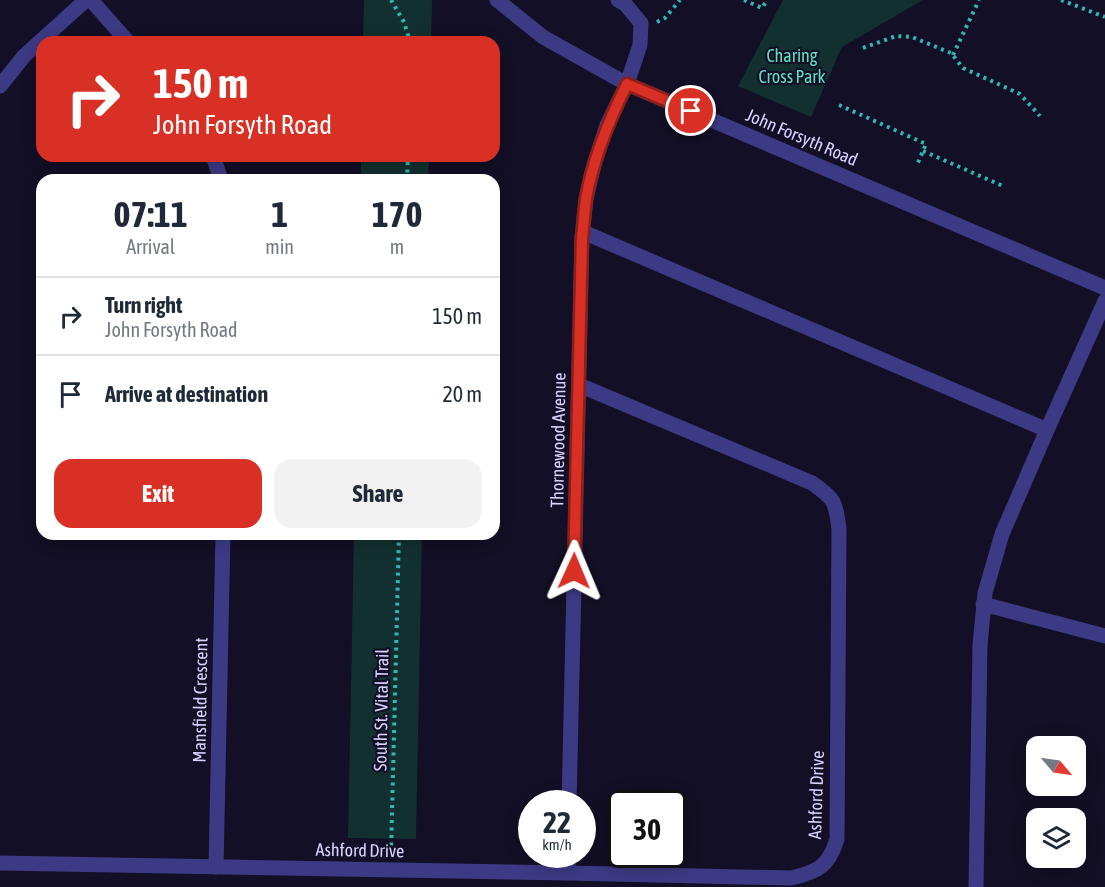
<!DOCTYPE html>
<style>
:root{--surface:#fff;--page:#f2f2f3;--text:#1f2937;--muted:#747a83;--line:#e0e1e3;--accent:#d93025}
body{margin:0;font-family:"Asap Condensed",sans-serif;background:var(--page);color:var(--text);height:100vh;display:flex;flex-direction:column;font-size:22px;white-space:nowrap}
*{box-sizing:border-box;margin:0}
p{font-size:20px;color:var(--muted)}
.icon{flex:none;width:33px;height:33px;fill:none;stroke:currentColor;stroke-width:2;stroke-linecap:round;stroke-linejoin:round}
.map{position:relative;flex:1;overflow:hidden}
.details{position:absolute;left:36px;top:174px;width:464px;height:366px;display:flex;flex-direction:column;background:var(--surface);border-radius:18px;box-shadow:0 3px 15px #0003}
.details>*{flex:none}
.hud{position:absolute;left:36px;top:36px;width:464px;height:126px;border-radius:18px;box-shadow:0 3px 15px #0003;background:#d93025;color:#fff;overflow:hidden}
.needle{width:39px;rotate:119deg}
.controls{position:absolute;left:1026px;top:736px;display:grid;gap:12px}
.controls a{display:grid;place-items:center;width:60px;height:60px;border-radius:12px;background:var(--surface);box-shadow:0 3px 15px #0003;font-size:30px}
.speed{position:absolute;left:518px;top:790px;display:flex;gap:12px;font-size:30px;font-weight:700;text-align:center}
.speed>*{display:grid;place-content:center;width:78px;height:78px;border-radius:50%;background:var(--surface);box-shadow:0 3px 15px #0003;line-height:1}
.speed small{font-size:15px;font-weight:400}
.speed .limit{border:3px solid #111;border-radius:9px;background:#fff;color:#111}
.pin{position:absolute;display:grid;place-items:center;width:51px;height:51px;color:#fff;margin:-26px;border:3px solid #fff;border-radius:50%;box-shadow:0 2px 6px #0007}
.me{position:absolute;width:66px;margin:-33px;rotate:1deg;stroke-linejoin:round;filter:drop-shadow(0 0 4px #0008)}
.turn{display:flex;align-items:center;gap:21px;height:126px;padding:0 18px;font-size:27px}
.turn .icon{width:78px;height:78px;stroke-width:2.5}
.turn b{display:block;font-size:42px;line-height:51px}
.eta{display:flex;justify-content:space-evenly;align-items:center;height:102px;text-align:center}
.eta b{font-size:36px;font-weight:700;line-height:42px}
.action{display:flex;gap:12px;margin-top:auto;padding:12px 18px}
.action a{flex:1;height:69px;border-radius:18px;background:var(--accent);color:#fff;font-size:24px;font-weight:700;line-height:69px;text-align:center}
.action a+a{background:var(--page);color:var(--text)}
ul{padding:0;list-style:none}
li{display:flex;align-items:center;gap:18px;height:78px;padding:0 18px;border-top:2px solid var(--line)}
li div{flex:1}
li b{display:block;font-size:22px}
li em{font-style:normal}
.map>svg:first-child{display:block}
</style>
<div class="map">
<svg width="1105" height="887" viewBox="0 0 1105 887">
<rect width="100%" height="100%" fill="#130f26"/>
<g fill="#12302f">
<polygon points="364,0 432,0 431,42 363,42"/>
<polygon points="783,0 923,0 842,47 811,117 738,86"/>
<polygon points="361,156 429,156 428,180 361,180"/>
<polygon points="354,534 422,534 416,839 348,838"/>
</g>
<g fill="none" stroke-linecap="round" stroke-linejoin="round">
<g stroke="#2fb8b0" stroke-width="4" stroke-dasharray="3 4.5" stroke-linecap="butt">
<polyline points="391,0 404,22 410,42"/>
<polyline points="744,0 762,8 767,0"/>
<polyline points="1061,0 1105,17"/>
<polyline points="657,22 665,18 680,0"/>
<polyline points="863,48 896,36 912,37 951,53 963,68 1020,94 1040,116"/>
<polyline points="953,55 979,0"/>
<polyline points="839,105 926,144 917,165"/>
<polyline points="923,151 1003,186"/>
<polyline points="407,180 408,156"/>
<polyline points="391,853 399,534"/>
</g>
<g stroke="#3d3a85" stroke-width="15">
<polyline points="91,0 128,42"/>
<polyline points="497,0 543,37 627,84 1105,288"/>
<polyline points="0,86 24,56 86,0"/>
<polyline points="213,156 221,180"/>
<polyline points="583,232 1047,430"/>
<polyline points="983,604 1105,636"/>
<polyline points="569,804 582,237 586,199 594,165 607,125 627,84 640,45 641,23 625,4 618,0"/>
<path d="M 0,863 L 568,873 L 791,878 C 818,872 829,866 837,839 L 839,528 C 835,501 835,499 812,483 L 579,385"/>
<polyline points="216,867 223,534"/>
<polyline points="568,873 568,855"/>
<polyline points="976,887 980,645 985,593 1002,534 1047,430 1105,301"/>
</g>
</g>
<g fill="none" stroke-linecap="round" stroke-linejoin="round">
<g stroke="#8d1f18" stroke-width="15">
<path id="route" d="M 574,571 L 582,237 C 584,224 584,211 586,199 C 593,158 609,120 627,84 L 691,111"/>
</g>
<use href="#route" stroke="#d93025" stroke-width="10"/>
</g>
<g text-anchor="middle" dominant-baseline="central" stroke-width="4.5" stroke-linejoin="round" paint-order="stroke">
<g font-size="18" fill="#5fe0c0" stroke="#130f26">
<text x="792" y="55">Charing<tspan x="792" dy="21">Cross Park</tspan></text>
</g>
<g font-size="18" fill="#d9d4ff" stroke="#130f26">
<text transform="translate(802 137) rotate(23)">John Forsyth Road</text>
<text transform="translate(558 440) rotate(-89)">Thornewood Avenue</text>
<text transform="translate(200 700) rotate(-89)">Mansfield Crescent</text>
<text transform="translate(381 710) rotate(-89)">South St. Vital Trail</text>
<text transform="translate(816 795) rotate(-88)">Ashford Drive</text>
<text transform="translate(360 850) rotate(1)">Ashford Drive</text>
</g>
</g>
</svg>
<div class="controls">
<a><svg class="needle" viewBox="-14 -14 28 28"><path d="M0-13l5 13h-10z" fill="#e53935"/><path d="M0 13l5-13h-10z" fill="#747a83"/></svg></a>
<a><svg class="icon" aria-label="layers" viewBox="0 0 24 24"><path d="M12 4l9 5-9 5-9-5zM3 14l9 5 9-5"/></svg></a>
</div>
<div class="speed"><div>22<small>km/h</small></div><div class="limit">30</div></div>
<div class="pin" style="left:691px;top:111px;background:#d93025"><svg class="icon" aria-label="arrive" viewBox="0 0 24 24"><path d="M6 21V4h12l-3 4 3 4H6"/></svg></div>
<svg class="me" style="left:574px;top:571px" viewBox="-20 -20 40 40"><path d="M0-17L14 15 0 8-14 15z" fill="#d93025" stroke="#fff" stroke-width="4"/></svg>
<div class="hud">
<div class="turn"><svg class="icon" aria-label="right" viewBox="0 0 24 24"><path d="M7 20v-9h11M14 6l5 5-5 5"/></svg><div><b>150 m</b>John Forsyth Road</div></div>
</div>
<section class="details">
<div class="eta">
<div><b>07:11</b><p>Arrival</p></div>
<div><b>1</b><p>min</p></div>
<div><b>170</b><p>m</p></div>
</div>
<ul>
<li><svg class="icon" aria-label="right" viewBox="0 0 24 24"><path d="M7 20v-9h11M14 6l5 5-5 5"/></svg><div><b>Turn right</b><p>John Forsyth Road</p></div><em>150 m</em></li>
<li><svg class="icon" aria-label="arrive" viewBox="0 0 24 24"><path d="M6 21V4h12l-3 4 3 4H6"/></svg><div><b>Arrive at destination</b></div><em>20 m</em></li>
</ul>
<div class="action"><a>Exit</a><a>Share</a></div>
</section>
</div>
